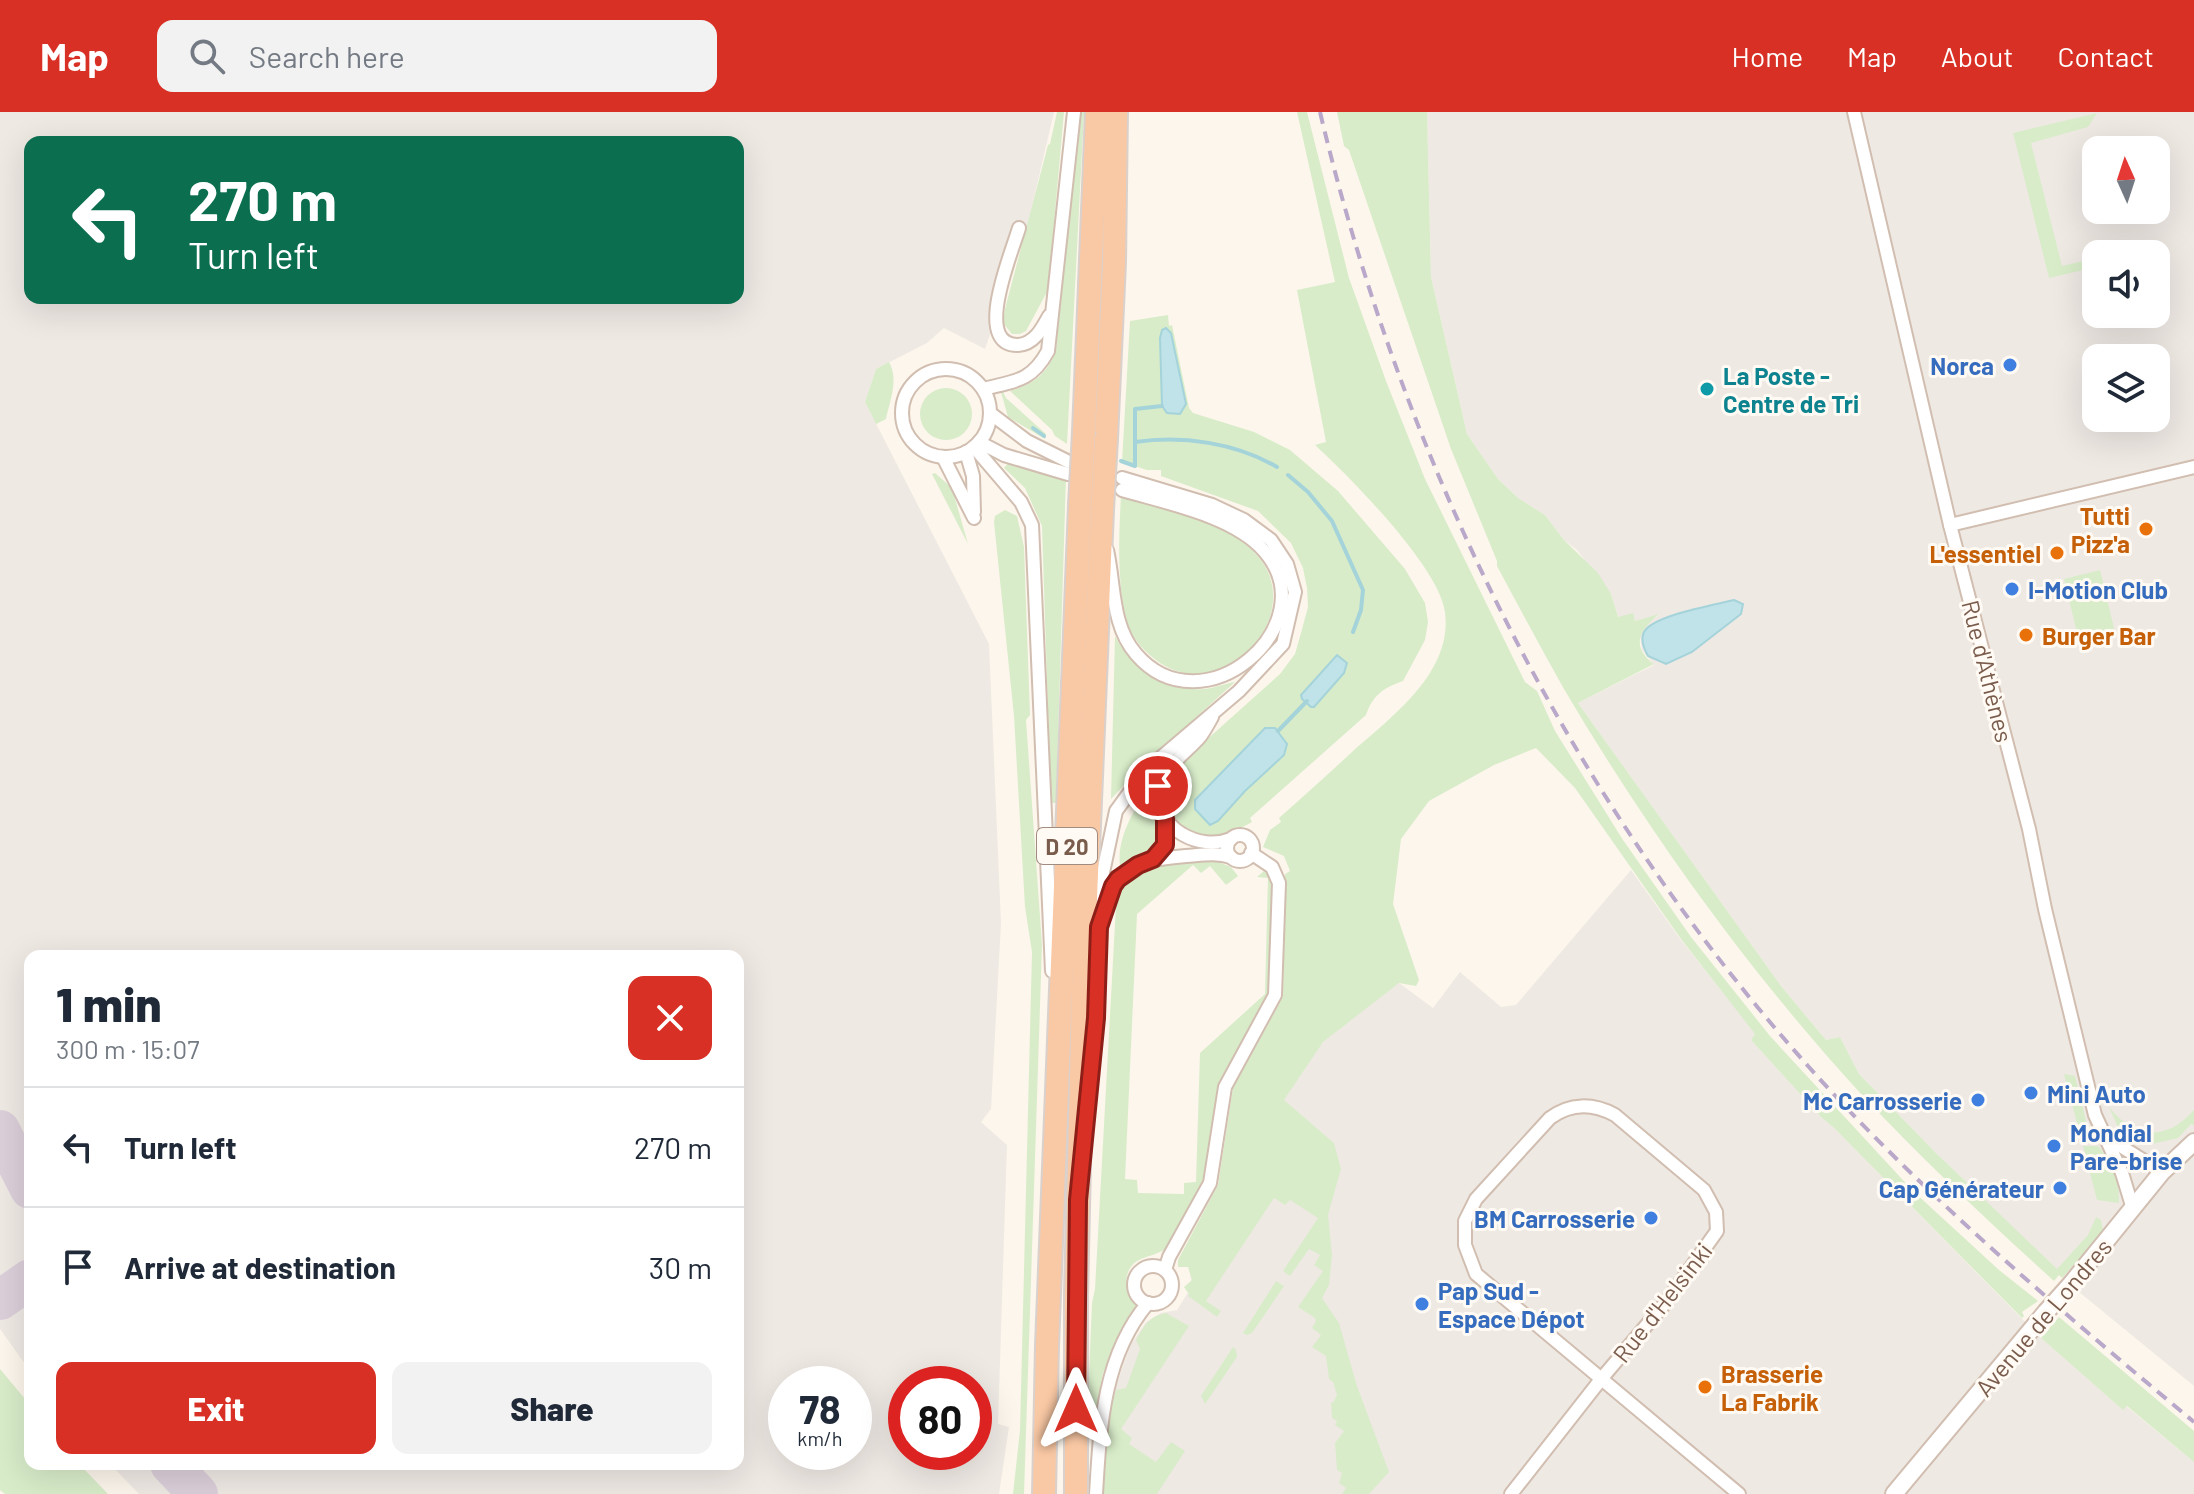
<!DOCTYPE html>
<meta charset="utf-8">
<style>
:root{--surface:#fff;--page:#f2f2f3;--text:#1f2937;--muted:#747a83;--line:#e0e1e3;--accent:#d93025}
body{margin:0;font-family:Barlow,sans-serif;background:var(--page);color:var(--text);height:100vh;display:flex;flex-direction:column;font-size:30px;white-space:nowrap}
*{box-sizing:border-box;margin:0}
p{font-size:26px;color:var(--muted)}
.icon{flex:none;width:44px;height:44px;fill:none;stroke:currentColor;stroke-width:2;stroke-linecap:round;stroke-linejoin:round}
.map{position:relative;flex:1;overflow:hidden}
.details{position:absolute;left:24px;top:838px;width:720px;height:520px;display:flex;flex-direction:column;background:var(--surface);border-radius:16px;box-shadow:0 8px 32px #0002}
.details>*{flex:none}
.hud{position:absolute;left:24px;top:24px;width:720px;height:168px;border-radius:16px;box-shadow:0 8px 32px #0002;background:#0b6e4f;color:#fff;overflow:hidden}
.needle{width:52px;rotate:357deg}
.controls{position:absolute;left:2082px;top:24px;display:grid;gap:16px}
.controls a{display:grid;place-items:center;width:88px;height:88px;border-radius:16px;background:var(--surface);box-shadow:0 8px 32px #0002;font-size:40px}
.speed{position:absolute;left:768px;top:1254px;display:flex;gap:16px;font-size:40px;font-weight:700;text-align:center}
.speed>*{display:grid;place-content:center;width:104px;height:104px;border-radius:50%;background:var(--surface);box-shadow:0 8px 32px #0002;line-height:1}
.speed small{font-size:20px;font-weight:400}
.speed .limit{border:12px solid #d22;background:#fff;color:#111}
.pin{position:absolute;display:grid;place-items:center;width:68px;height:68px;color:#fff;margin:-34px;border:4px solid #fff;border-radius:50%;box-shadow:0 2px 8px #0007}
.me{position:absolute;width:88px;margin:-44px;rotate:0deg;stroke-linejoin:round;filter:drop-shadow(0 0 6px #0008)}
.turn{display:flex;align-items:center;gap:28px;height:168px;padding:0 32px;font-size:36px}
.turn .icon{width:104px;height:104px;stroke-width:2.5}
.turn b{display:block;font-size:56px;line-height:68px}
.round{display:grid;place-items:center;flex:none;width:84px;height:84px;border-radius:16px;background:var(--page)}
.headline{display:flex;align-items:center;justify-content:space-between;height:136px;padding:0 32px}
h1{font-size:48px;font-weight:800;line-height:60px}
.primary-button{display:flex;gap:16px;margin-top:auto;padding:16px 32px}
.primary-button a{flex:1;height:92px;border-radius:16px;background:var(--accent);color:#fff;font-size:32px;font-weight:800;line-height:92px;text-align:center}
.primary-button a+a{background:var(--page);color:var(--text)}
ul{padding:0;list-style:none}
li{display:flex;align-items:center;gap:24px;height:120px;padding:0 32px;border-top:2px solid var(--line)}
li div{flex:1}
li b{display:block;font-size:30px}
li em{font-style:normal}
header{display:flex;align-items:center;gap:48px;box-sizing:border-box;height:112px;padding:0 40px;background:var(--accent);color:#fff}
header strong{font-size:38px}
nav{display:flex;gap:44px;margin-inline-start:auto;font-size:28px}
.search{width:560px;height:72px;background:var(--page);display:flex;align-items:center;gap:20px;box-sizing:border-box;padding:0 28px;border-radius:16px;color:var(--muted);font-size:30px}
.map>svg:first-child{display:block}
</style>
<header>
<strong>Map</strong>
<div class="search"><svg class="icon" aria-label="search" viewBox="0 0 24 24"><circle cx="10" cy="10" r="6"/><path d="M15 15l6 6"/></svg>Search here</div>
<nav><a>Home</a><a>Map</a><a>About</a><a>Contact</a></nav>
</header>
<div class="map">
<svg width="2194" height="1382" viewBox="0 0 2194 1382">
<rect width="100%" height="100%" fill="#fdf6ec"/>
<g fill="#efe9e4" fill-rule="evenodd">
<path d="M 0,0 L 1054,0 L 1026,120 L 985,237 L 944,216 L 927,231 L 876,257 L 865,290 L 989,532 L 1001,811 L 991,997 L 981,1010 L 1007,1033 L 998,1312 L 1009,1315 L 999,1382 L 139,1382 L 110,1352 L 738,1352 L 738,844 L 30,844 L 30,1259 L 0,1217 ZM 30,30 L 738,30 L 738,186 L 30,186 ZM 786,1272 L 854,1272 L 854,1340 L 786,1340 ZM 906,1272 L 974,1272 L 974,1340 L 906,1340 Z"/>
<path d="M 1427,0 L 2194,0 L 2194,1274 L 2079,1180 L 1936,1041 L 1859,962 L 1840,925 L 1826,928 L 1781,874 L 1578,591 L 1654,553 L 1642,538 L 1640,524 L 1646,512 L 1659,503 L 1635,509 L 1618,505 L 1611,482 L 1577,438 L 1564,428 L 1545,403 L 1518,386 L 1498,367 L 1467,322 L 1431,165 ZM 2096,38 L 2156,38 L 2156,98 L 2096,98 ZM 2096,142 L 2156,142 L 2156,202 L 2096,202 ZM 2096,246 L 2156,246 L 2156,306 L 2096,306 Z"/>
<polygon points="1631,758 1681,828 1756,922 1751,928 1821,1005 1834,1016 2041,1226 2122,1297 2126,1294 2194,1350 2194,1382 1104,1382 1114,1280 1130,1234 1146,1210 1161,1201 1177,1198 1192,1174 1188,1149 1314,923 1399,871 1433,896 1460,860 1501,895 1516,893"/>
</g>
<g fill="#d8ecc9">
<polygon points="1057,0 1064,0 1048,178 1026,219 1020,222 1012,222 1003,211 1005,197 1048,33 1050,32"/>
<path d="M 1079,0 L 1084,0 L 1067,332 L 1055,324 L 1052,318 L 1010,279 C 1034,272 1047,262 1056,238 Z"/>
<path d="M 1297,0 L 1307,0 L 1349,166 L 1386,269 L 1425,367 L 1525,570 L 1537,579 L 1555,619 L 1623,728 L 1691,825 L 1770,924 L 1913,1079 L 1999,1158 L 2038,1189 L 2022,1200 L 2024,1204 L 2022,1206 L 1834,1016 L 1821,1005 L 1751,928 L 1755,922 L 1681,827 L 1575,676 L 1536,636 L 1494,653 L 1429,689 L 1401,727 L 1393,792 L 1419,868 L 1416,874 L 1399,871 L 1323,930 L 1284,988 L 1334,1031 L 1341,1057 L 1328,1103 L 1332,1143 L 1329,1173 L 1322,1186 L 1339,1211 L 1357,1274 L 1389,1360 L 1369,1382 L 1342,1382 L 1346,1376 L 1339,1371 L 1342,1361 L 1337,1358 L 1335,1331 L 1344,1319 L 1335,1313 L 1337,1309 L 1332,1306 L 1331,1290 L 1333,1291 L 1337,1283 L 1333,1270 L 1329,1267 L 1326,1244 L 1312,1235 L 1321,1223 L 1312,1216 L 1316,1209 L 1315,1206 L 1298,1195 L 1323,1159 L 1314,1153 L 1320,1143 L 1309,1137 L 1290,1164 L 1283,1159 L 1318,1106 L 1290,1088 L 1285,1093 L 1274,1086 L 1206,1189 L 1221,1199 L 1217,1205 L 1188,1184 L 1189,1182 L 1184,1175 L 1192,1168 L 1188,1155 L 1178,1155 L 1178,1148 L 1218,1073 L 1233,976 L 1283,885 L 1285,762 L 1290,759 L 1284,744 L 1263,735 L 1270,718 L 1281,710 L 1279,706 C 1303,685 1327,663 1351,641 C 1391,605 1453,561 1445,500 C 1439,455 1350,365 1315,333 L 1326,330 L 1297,178 L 1335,170 Z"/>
<path d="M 1337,0 L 1427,0 L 1431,165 L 1467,322 L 1498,367 L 1518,386 L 1545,403 L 1564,428 L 1598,461 L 1611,482 L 1618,505 L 1633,501 L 1635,509 L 1659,502 C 1641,517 1629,533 1654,552 L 1578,591 L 1781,874 L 1826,928 L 1840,925 L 1859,962 L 1936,1041 L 2057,1157 L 2088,1123 L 2096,1105 L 2101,1108 L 2103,1119 L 2062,1166 L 2059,1163 L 2054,1169 C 1988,1109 1923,1048 1862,983 C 1749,860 1649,721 1564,577 C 1541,536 1519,495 1497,454 L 1497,449 L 1451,337 L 1349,38 L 1344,34 Z"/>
<polygon points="2097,1 2088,15 2031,31 2062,154 2096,146 2096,155 2049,166 2013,21"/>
<path d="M 1168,203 L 1169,214 L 1172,213 L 1189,296 L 1193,301 L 1254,320 L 1290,338 L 1338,379 L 1405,457 L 1425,491 L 1428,510 L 1425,528 L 1403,569 C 1383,576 1373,583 1366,603 L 1250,706 L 1252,710 C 1218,729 1199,730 1168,705 C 1164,685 1162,673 1175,656 L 1280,562 L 1295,542 L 1301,521 L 1308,495 L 1307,476 L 1303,456 L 1291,431 L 1258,399 L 1161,364 L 1161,358 L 1147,358 L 1122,350 L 1130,209 Z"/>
<path d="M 889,250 C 899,268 890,288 886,307 L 876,312 L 865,290 L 876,257 Z"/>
<circle cx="946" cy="302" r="26"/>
<polygon points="1003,280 1006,286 1046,322 1045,327 1008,305 1001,280"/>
<polygon points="1009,350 1066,365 1056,691 1051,691 1042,414 1025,376 1004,356"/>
<polygon points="935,361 952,376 968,432 932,362"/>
<path d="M 1121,383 C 1166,396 1219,406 1254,440 C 1313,499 1223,599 1156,548 C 1146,541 1134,528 1129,516 C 1116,477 1119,423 1121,383 Z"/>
<polygon points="1005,398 1017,404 1024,435 1030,603 1026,608 1042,833 1024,1382 1013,1382 1020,1318 1032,840 1025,795 1014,604 994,410 995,404"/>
<polygon points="2100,458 2115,520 2079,529 2064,467"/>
<path d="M 1115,524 C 1132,557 1166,580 1204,577 C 1215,576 1226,571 1235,570 L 1141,655 L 1111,687 Z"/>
<path d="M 1152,674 L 1151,696 L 1160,732 L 1150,741 L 1121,758 C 1114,731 1134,694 1152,674 Z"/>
<path d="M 1211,747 L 1231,755 L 1238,764 L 1226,773 L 1210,754 L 1201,761 L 1193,753 L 1137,802 L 1125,1067 L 1137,1068 L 1138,1081 L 1184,1082 L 1184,1071 L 1196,1070 L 1200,941 L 1265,882 L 1268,766 L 1257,765 L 1264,759 L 1273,768 L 1269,882 L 1221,970 L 1216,984 L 1206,1067 L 1166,1137 C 1158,1142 1150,1143 1141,1147 C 1121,1156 1124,1180 1136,1193 L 1103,1261 L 1095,1302 L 1089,1310 L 1088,1382 L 1084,1382 L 1092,1191 L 1095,1177 L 1117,776 C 1149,747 1170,751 1211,747 Z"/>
<polygon points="2064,962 2075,964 2086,1009 2078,1015"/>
<path d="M 2109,995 C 2135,1028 2167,1029 2194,998 L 2194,1013 L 2191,1012 L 2178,1026 L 2152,1032 L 2126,1023 L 2117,1013 Z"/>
<path d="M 2083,1034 L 2098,1034 C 2113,1052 2119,1067 2119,1091 L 2097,1088 Z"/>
<polygon points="1276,1169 1284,1174 1252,1221 1247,1223 1243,1221"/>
<path d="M 1166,1201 L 1189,1214 L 1121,1317 L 1132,1326 L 1129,1332 L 1156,1350 L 1171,1330 L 1185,1339 L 1157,1382 L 1101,1382 L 1106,1316 L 1116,1278 L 1126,1276 L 1140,1237 L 1136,1228 C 1144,1214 1149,1204 1166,1201 Z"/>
<polygon points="2059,1205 2194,1319 2194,1350 2127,1294 2123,1298 2041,1226"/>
<polygon points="1233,1235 1236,1238 1237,1245 1205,1292 1201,1284"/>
<polygon points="0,1257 30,1293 30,1352 79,1352 108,1382 5,1382 0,1378"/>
</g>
<g fill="#bfe3e8" stroke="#a5d3da" stroke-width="2">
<polygon points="1166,216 1171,221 1186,292 1180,302 1167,301 1162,294 1160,226 1162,218"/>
<path d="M 1734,488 L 1743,492 L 1741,502 L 1692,540 L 1666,552 L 1648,544 C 1644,537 1640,528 1644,520 C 1653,503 1715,493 1734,488 Z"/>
<polygon points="1337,543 1347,551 1344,561 1314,595 1311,595 1302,587 1301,583"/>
<polygon points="1265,616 1275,616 1287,632 1284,643 1245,679 1218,709 1210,713 1195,697 1195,688"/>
</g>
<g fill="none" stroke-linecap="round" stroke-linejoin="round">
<g stroke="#a5d3da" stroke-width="4">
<polyline points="1033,316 1044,324"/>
<path d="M 1135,330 C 1183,323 1236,331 1277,355"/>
<polyline points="1121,349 1135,354 1135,297 1162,294"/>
<polyline points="1288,363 1308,380 1332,409 1363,478 1361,498 1353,520"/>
<polyline points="1278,619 1307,589"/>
</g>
<g stroke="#dbcfda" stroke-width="40">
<polyline points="0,1018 30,1077"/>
<polyline points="0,1188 30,1167"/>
<polyline points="170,1352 198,1382"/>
</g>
<g stroke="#d1beb0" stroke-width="16">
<g id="minor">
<polyline points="1854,0 1950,413 2029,717 2045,797 2095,1003 2122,1061 2133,1097"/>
<path d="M 1019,116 C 1012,140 972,234 1018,233 C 1034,232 1042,217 1049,204"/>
<circle cx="946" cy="301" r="44"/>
<path d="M 983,277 C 1015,269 1031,270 1048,239 L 1074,0"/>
<polyline points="990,301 1027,329 1069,350"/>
<polyline points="979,330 1004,343 1068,362"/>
<polyline points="974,335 1021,390 1032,413 1052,859"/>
<polyline points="966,340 973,364 974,400"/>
<polyline points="943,345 974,406"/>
<polyline points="1950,413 2194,355"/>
<path d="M 1107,438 C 1115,473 1111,513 1136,542 C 1203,620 1327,513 1265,440 C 1235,404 1166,391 1122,378"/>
<path d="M 1212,605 C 1208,612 1204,620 1199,626 C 1180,647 1147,666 1162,699 C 1166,708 1173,717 1182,722 C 1197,731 1215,733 1231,727"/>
<circle cx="1240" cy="736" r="13"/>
<polyline points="1153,747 1165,733 1165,707"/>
<path d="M 1104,801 C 1120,751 1137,749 1186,744 C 1201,743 1216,740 1231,745"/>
<polyline points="1091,950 1101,770 1116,699 1145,659 1239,579 1283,532 1295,480 1287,452 1271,428 1244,408 1212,393 1122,366"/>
<polyline points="2106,1025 2162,1060"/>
<circle cx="1153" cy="1173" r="19"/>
<polyline points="1165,1158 1169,1145 1210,1071 1225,975 1275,883 1279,771 1272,755 1251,741"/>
<path d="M 1096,1382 C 1100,1316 1103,1244 1148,1191"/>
<path d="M 1511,1382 L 1602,1266 L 1667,1189 L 1717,1119 L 1716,1100 L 1704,1078 L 1615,1003 C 1593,991 1570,991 1550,1006 L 1476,1087 L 1465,1109 L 1465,1133 L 1476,1162 L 1739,1382"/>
</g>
</g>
<g stroke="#d1beb0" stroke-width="20">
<g id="tertiary">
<polyline points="2071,1172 2162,1060 2194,1030"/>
<polyline points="1894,1382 2046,1200"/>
</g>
</g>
<g stroke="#dad1cd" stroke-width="26">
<g id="trunk">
<polyline points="1084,320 1097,0"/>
<polyline points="1106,327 1114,151 1116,0"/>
<polyline points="1044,1382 1047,1234 1080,393"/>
<polyline points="1076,1382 1076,1183 1084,834 1102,398"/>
</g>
</g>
<use href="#minor" stroke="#fff" stroke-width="12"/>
<use href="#tertiary" stroke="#fff" stroke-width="16"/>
<use href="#trunk" stroke="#f9c8a4" stroke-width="22"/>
<path stroke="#b9a8c9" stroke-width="4" stroke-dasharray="12 8" stroke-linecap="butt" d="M 1320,0 C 1403,350 1568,685 1808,954 C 1925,1085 2060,1198 2194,1310"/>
<g stroke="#d1beb0" stroke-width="20" stroke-linecap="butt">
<polyline id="tertiary-bridge" points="2046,1200 2071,1172"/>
</g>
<g stroke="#dad1cd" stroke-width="26" stroke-linecap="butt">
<g id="trunk-bridge">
<polyline points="1080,393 1084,320"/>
<polyline points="1102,398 1106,327"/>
</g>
</g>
<use href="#tertiary-bridge" stroke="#fff" stroke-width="16"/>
<use href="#trunk-bridge" stroke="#f9c8a4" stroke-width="22"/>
</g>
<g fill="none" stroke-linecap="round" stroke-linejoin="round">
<g stroke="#8d1f18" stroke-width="20">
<polyline id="route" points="1076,1297 1078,1088 1096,906 1099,815 1113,774 1118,767 1138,753 1153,747 1165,733 1165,707 1159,692 1158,674"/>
</g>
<use href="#route" stroke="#d93025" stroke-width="14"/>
</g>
<g fill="#3f7fe0" stroke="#fffaf3" stroke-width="3">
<circle cx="2010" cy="253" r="8"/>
<circle cx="2012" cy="477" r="8"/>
<circle cx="2031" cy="981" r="8"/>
<circle cx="1978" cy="988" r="8"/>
<circle cx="2054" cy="1034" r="8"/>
<circle cx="2060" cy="1076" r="8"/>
<circle cx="1651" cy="1106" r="8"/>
<circle cx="1422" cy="1192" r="8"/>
</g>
<circle fill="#0f9aa8" stroke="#fffaf3" stroke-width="3" cx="1707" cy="277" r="8"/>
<g fill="#e8710a" stroke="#fffaf3" stroke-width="3">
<circle cx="2146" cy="417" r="8"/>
<circle cx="2057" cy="441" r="8"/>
<circle cx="2026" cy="523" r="8"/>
<circle cx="1705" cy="1275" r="8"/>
</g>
<g text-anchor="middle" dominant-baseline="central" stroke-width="6" stroke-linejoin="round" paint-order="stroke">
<rect fill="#fffaf3" stroke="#a28b7f" stroke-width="2" x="1037" y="716" width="60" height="36" rx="6"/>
<g font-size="22" font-weight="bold" fill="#7a5c4d">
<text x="1067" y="734">D 20</text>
</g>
<g font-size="24" font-weight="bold" fill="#366cbe" stroke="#fffaf3" text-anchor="end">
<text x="1994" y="253">Norca</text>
<text x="2028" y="477" text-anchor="start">I-Motion Club</text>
<text x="2047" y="981" text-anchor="start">Mini Auto</text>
<text x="1962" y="988">Mc Carrosserie</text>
<text x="2070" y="1020" text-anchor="start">Mondial<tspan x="2070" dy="28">Pare-brise</tspan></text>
<text x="2044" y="1076">Cap Générateur</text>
<text x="1635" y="1106">BM Carrosserie</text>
<text x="1438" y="1178" text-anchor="start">Pap Sud -<tspan x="1438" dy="28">Espace Dépot</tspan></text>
</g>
<g font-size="24" font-weight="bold" fill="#0d838f" stroke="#fffaf3" text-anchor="start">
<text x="1723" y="263">La Poste -<tspan x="1723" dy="28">Centre de Tri</tspan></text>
</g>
<g font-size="24" font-weight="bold" fill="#c56008" stroke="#fffaf3" text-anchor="end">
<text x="2130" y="403">Tutti<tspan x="2130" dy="28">Pizz'a</tspan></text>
<text x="2041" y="441">L'essentiel</text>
<text x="2042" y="523" text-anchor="start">Burger Bar</text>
<text x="1721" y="1261" text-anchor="start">Brasserie<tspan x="1721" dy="28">La Fabrik</tspan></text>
</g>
<g font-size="24" fill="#7a5c4d" stroke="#fffaf3">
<text transform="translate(1988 559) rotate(76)">Rue d'Athènes</text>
<text transform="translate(1662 1190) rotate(-52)">Rue d'Helsinki</text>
<text transform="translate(2043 1205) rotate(-50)">Avenue de Londres</text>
</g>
</g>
</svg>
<div class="controls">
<a><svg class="needle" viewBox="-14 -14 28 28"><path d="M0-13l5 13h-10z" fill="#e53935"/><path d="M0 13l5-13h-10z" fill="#747a83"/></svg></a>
<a><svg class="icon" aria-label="sound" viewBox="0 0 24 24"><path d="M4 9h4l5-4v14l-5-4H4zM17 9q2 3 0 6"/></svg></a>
<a><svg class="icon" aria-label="layers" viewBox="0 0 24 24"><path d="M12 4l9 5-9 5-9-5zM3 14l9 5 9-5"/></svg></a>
</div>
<div class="speed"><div>78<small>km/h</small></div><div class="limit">80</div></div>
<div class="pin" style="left:1158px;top:674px;background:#d93025"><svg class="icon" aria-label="arrive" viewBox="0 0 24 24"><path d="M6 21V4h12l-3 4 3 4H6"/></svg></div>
<svg class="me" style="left:1076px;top:1297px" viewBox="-20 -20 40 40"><path d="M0-17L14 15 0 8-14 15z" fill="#d93025" stroke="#fff" stroke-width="4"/></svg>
<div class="hud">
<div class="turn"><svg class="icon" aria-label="left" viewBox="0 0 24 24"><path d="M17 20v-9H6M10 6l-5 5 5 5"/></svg><div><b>270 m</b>Turn left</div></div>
</div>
<section class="details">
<div class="headline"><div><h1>1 min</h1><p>300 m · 15:07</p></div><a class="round" style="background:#d93025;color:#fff"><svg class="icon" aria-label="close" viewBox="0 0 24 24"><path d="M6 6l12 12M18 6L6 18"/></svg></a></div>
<ul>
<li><svg class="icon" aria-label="left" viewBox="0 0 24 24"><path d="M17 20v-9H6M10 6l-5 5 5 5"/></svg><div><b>Turn left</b></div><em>270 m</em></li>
<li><svg class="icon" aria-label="arrive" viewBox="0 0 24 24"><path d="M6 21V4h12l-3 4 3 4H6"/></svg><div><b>Arrive at destination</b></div><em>30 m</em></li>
</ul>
<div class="primary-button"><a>Exit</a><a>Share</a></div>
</section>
</div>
